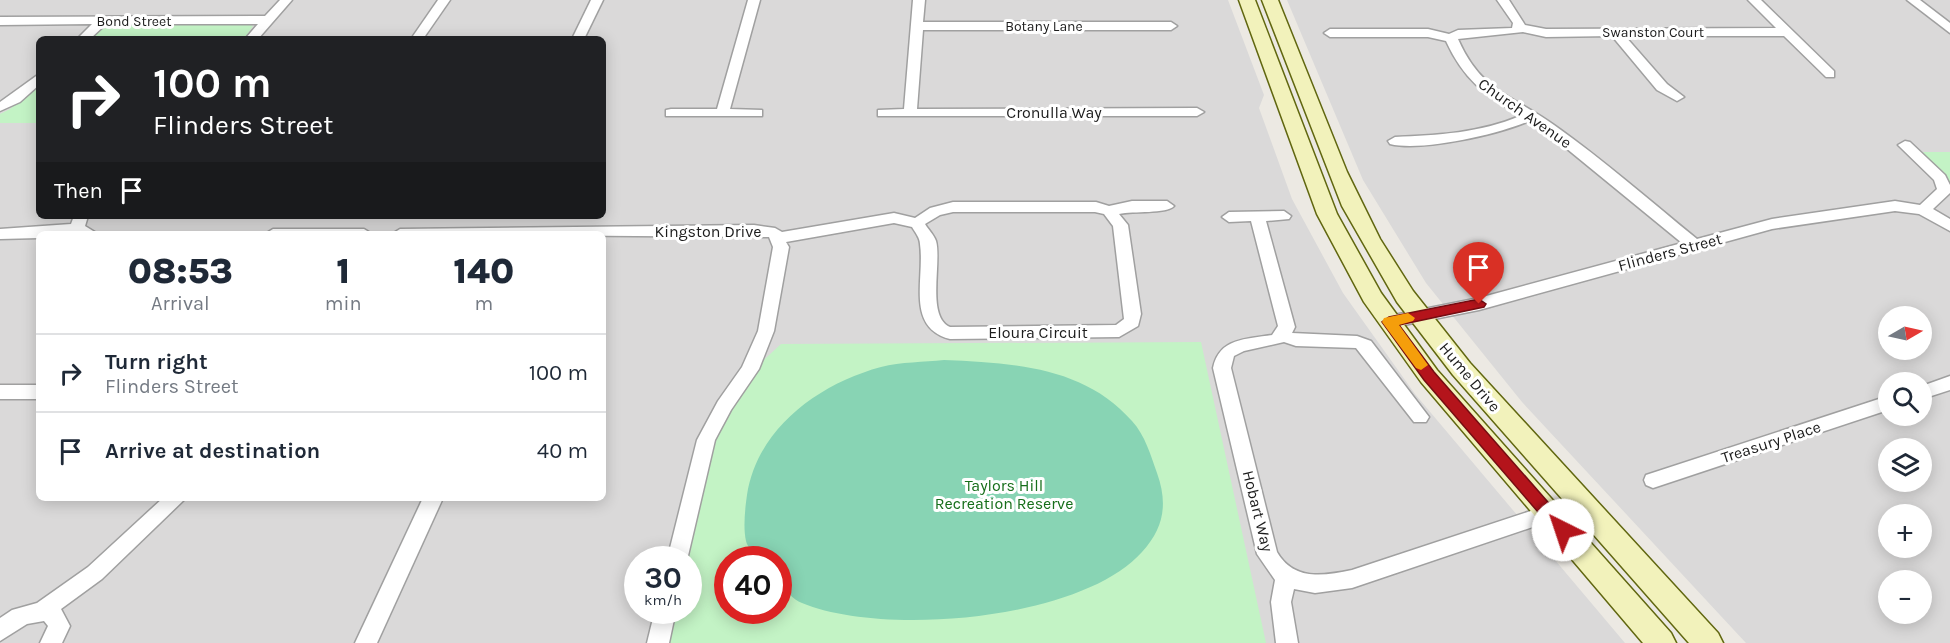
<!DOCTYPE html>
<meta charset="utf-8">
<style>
:root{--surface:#fff;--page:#f2f2f3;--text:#1f2937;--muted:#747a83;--line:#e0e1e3}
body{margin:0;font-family:Karla,sans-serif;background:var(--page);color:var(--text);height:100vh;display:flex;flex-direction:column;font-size:22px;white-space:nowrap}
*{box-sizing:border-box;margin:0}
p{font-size:20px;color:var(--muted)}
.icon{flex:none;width:33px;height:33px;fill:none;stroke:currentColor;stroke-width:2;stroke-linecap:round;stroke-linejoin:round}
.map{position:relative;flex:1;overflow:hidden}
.sheet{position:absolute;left:36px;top:231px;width:570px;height:270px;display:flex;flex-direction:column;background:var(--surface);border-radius:9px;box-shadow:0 3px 15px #0003}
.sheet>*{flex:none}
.guide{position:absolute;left:36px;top:36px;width:570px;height:183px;border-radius:9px;box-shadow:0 3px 15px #0003;background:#202124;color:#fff;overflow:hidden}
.needle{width:39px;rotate:81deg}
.buttons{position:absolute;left:1878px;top:306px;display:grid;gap:12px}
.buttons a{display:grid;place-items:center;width:54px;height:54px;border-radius:50%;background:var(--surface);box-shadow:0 3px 15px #0003;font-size:30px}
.speed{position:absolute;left:624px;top:546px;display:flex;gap:12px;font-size:30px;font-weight:700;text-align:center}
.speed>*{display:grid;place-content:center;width:78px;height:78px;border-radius:50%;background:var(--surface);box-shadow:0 3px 15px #0003;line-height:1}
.speed small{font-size:15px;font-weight:400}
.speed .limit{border:9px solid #d22;background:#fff;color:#111}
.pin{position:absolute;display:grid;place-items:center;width:51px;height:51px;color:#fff;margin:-62px -26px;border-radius:50% 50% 50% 0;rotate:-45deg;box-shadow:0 0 6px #0007}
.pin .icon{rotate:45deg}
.me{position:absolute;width:66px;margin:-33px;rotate:319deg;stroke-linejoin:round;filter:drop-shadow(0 0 4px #0008)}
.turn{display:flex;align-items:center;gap:21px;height:126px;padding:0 18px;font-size:27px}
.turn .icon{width:78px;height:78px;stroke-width:2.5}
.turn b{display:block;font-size:42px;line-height:51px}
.then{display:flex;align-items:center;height:57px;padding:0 18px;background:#0003;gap:12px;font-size:22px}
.eta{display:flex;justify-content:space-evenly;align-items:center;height:102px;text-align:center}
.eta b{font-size:36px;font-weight:800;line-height:42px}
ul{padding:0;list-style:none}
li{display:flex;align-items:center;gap:18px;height:78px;padding:0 18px;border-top:2px solid var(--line)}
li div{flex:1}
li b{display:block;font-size:22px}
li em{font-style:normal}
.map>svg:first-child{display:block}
</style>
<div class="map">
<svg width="1950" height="643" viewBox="0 0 1950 643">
<rect width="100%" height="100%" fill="#ece9e3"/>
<g fill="#dad9d9" fill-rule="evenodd">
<path d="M 0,0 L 1228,0 L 1264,95 L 1259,108 L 1292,199 L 1343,293 L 1415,394 L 1625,643 L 0,643 ZM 39,39 L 603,39 L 603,216 L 39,216 ZM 39,234 L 603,234 L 603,498 L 39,498 ZM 638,560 L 688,560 L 688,610 L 638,610 ZM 728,560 L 778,560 L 778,610 L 728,610 Z"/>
<path d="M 1287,0 L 1950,0 L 1950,643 L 1746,643 L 1522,402 L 1426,283 L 1363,180 ZM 1888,316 L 1922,316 L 1922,350 L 1888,350 ZM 1888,382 L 1922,382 L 1922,416 L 1888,416 ZM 1888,448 L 1922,448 L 1922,482 L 1888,482 ZM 1888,514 L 1922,514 L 1922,548 L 1888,548 ZM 1888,580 L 1922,580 L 1922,614 L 1888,614 Z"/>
</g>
<g fill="#c3f3c5" fill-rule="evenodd">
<polygon points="245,23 253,26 244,39 88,39 97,31 118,24"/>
<polygon points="39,83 39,123 0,123 0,114 10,109"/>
<polygon points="1923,152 1950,152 1950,187"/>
<path d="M 1201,342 L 1266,643 L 665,643 L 671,611 L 688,610 L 688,560 L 682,559 L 713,439 L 754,369 L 781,344 ZM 728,560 L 778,560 L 778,610 L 728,610 Z"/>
</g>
<path fill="#88d4b4" d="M 944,360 C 1012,363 1084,366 1132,421 C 1145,435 1151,456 1157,473 C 1168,504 1164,528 1142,552 C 1082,620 883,637 802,603 C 793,600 785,589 779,582 L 778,560 L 759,559 C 755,554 747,547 746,541 C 743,528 745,509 747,495 C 757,429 818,384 881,367 C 901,362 924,362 944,360 Z"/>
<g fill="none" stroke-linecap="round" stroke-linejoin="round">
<g stroke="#a0a0a0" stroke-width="3">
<g id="street">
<polygon points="280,0 292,0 258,39 245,39 258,24 106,24 90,39 77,39 92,24 0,25 0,17 265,16"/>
<polygon points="438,0 450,0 423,39 411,39"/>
<polygon points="591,0 603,0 584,39 572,39"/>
<polygon points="748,0 760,0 730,109 762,110 762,116 666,116 666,110 671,109 717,109"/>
<polygon points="913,0 925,0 923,22 1171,22 1177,26 1171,30 923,30 917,109 1197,108 1204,112 1197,116 878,116 878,110 904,109"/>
<path d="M 1497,0 L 1509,0 L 1525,25 L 1546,29 L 1776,28 L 1748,0 L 1761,0 L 1834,71 L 1834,77 L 1826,77 L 1784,36 L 1625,36 L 1667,84 L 1684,97 L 1677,101 L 1657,90 L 1612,36 L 1546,37 L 1523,32 L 1458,39 C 1482,93 1511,94 1554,125 C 1604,160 1650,201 1697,239 L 1772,219 L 1895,201 L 1920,205 L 1937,189 L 1934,180 L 1898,145 L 1905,141 L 1910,142 L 1945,175 L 1950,185 L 1950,193 L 1933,209 L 1950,219 L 1950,231 L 1919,214 L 1895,211 L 1772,229 L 1479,310 L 1389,328 L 1383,326 L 1381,322 L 1383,318 L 1389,316 L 1479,298 L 1682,243 L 1544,130 L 1529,121 C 1499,134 1422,152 1390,144 L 1388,141 L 1395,137 C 1438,135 1480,133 1520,116 C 1484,94 1464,80 1446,41 L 1428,37 L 1330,37 L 1324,33 L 1330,29 L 1428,29 L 1449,34 L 1458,30 L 1512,28 L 1513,23 Z"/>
<polygon points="1907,0 1920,0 1950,23 1950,33"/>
<polygon points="39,74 39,85 20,102 0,111 0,102"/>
<path d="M 1132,201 L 1167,201 L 1174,206 C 1167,214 1133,211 1119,214 L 1128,225 L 1141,314 L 1138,326 L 1119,337 L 950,339 C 905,327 925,279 920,244 C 920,238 915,232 912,227 L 894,223 L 786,242 L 789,247 L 774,331 L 759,369 L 731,410 L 715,440 L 687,560 L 667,560 L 697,440 L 718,401 L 742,367 L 758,331 L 773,247 L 769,237 L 392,234 L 400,229 L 754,225 L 775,228 L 782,232 L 894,213 L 915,218 L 930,208 L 953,202 L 1096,202 L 1109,206 ZM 953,212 L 1095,212 L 1104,214 L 1113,226 L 1124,319 L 1116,325 L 950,327 C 926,317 942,262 936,241 C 934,235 928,229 925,224 L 940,215 Z"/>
<path d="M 1284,211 L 1291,216 L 1289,219 L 1266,221 L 1295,327 L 1292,333 L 1357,336 L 1371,341 L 1429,417 L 1426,422 L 1414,422 L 1356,348 L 1296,346 L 1284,342 L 1244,351 L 1234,356 L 1231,368 L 1277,552 C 1294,581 1323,576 1352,570 L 1582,494 L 1589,496 L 1592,502 L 1589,508 L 1352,588 L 1315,593 L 1294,589 L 1291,602 L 1298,643 L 1276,643 L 1271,602 L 1275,580 L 1257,554 L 1213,368 C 1219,338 1246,339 1272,335 L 1278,326 L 1251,221 L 1229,222 L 1222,217 L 1229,212 Z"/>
<polygon points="74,216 88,216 85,226 98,234 39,234 39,238 0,239 0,229 71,224"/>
<polygon points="273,229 364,229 372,234 265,234"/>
<polygon points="1950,376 1950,390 1922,399 1922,386"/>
<rect x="0" y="385" width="39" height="14"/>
<polygon points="1888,396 1888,410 1653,488 1646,485 1644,480 1646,475"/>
<polygon points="163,498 186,498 102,579 61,609 70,626 62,643 40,643 48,626 44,621 27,624 0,641 0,618 12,610 37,603 88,567"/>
<polygon points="423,498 443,498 377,643 355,643"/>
<polygon points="655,610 676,610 669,643 647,643"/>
</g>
</g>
<g stroke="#616710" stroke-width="3">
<g id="secondary">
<polygon points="1239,0 1255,0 1337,214 1381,293 1437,370 1671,633 1676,643 1643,643 1421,382 1364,302 1317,214"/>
<polygon points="1262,0 1278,0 1347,172 1380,239 1413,291 1470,363 1718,633 1723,643 1689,643 1453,375 1397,302 1342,206"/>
</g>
</g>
<use href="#street" fill="#fff" fill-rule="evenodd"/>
<use href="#secondary" fill="#f2f2bb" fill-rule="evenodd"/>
</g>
<polygon fill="#b4141b" stroke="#750d12" stroke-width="1.5" points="1479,299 1486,304 1484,307 1399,325 1434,372 1568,525 1571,530 1568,534 1557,534 1424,380 1382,322 1389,317"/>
<polygon fill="#f59e0b" points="1408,313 1415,318 1413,321 1399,325 1428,365 1421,370 1416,368 1382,322 1384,318"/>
<g text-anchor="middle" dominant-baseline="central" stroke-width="6" stroke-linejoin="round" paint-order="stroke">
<g font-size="14" fill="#1c1c1c" stroke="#fff">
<text x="134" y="21">Bond Street</text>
<text x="1044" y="26">Botany Lane</text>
<text x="1653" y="32">Swanston Court</text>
</g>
<g font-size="16" fill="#1c1c1c" stroke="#fff">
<text x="1054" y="112">Cronulla Way</text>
<text transform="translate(1525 113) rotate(35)">Church Avenue</text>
<text x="708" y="231">Kingston Drive</text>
<text transform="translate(1670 252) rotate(-15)">Flinders Street</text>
<text x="1038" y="332">Eloura Circuit</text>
<text transform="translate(1470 377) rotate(50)">Hume Drive</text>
<text transform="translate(1771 442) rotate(-18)">Treasury Place</text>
<text transform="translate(1258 511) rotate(76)">Hobart Way</text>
</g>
<g font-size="16" fill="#166e1a" stroke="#fff">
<text x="1004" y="485">Taylors Hill<tspan x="1004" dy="18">Recreation Reserve</tspan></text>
</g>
</g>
</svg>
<div class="buttons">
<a><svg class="needle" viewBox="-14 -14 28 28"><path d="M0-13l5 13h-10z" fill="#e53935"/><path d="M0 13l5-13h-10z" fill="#747a83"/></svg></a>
<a><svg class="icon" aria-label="search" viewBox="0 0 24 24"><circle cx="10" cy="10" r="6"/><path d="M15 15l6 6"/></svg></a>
<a><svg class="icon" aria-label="layers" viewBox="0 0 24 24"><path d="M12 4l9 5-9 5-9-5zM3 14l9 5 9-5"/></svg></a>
<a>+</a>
<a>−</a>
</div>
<div class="speed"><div>30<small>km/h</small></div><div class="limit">40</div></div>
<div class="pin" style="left:1479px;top:304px;background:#d93025"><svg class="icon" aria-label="arrive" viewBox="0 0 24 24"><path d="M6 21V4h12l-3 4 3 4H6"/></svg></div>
<svg class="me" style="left:1563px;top:530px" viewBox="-20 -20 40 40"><circle r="19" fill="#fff"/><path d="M0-13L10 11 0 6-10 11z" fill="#b4141b"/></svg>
<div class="guide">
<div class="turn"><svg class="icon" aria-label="right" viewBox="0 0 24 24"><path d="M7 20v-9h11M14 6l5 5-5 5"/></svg><div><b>100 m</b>Flinders Street</div></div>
<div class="then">Then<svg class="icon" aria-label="arrive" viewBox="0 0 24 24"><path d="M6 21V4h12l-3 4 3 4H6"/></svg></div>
</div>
<section class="sheet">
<div class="eta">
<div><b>08:53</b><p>Arrival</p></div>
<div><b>1</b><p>min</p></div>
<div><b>140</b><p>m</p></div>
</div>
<ul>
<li><svg class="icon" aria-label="right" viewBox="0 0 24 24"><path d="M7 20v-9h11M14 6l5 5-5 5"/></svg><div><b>Turn right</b><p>Flinders Street</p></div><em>100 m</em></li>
<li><svg class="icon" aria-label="arrive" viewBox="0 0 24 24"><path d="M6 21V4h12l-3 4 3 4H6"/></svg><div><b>Arrive at destination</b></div><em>40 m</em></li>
</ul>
</section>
</div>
